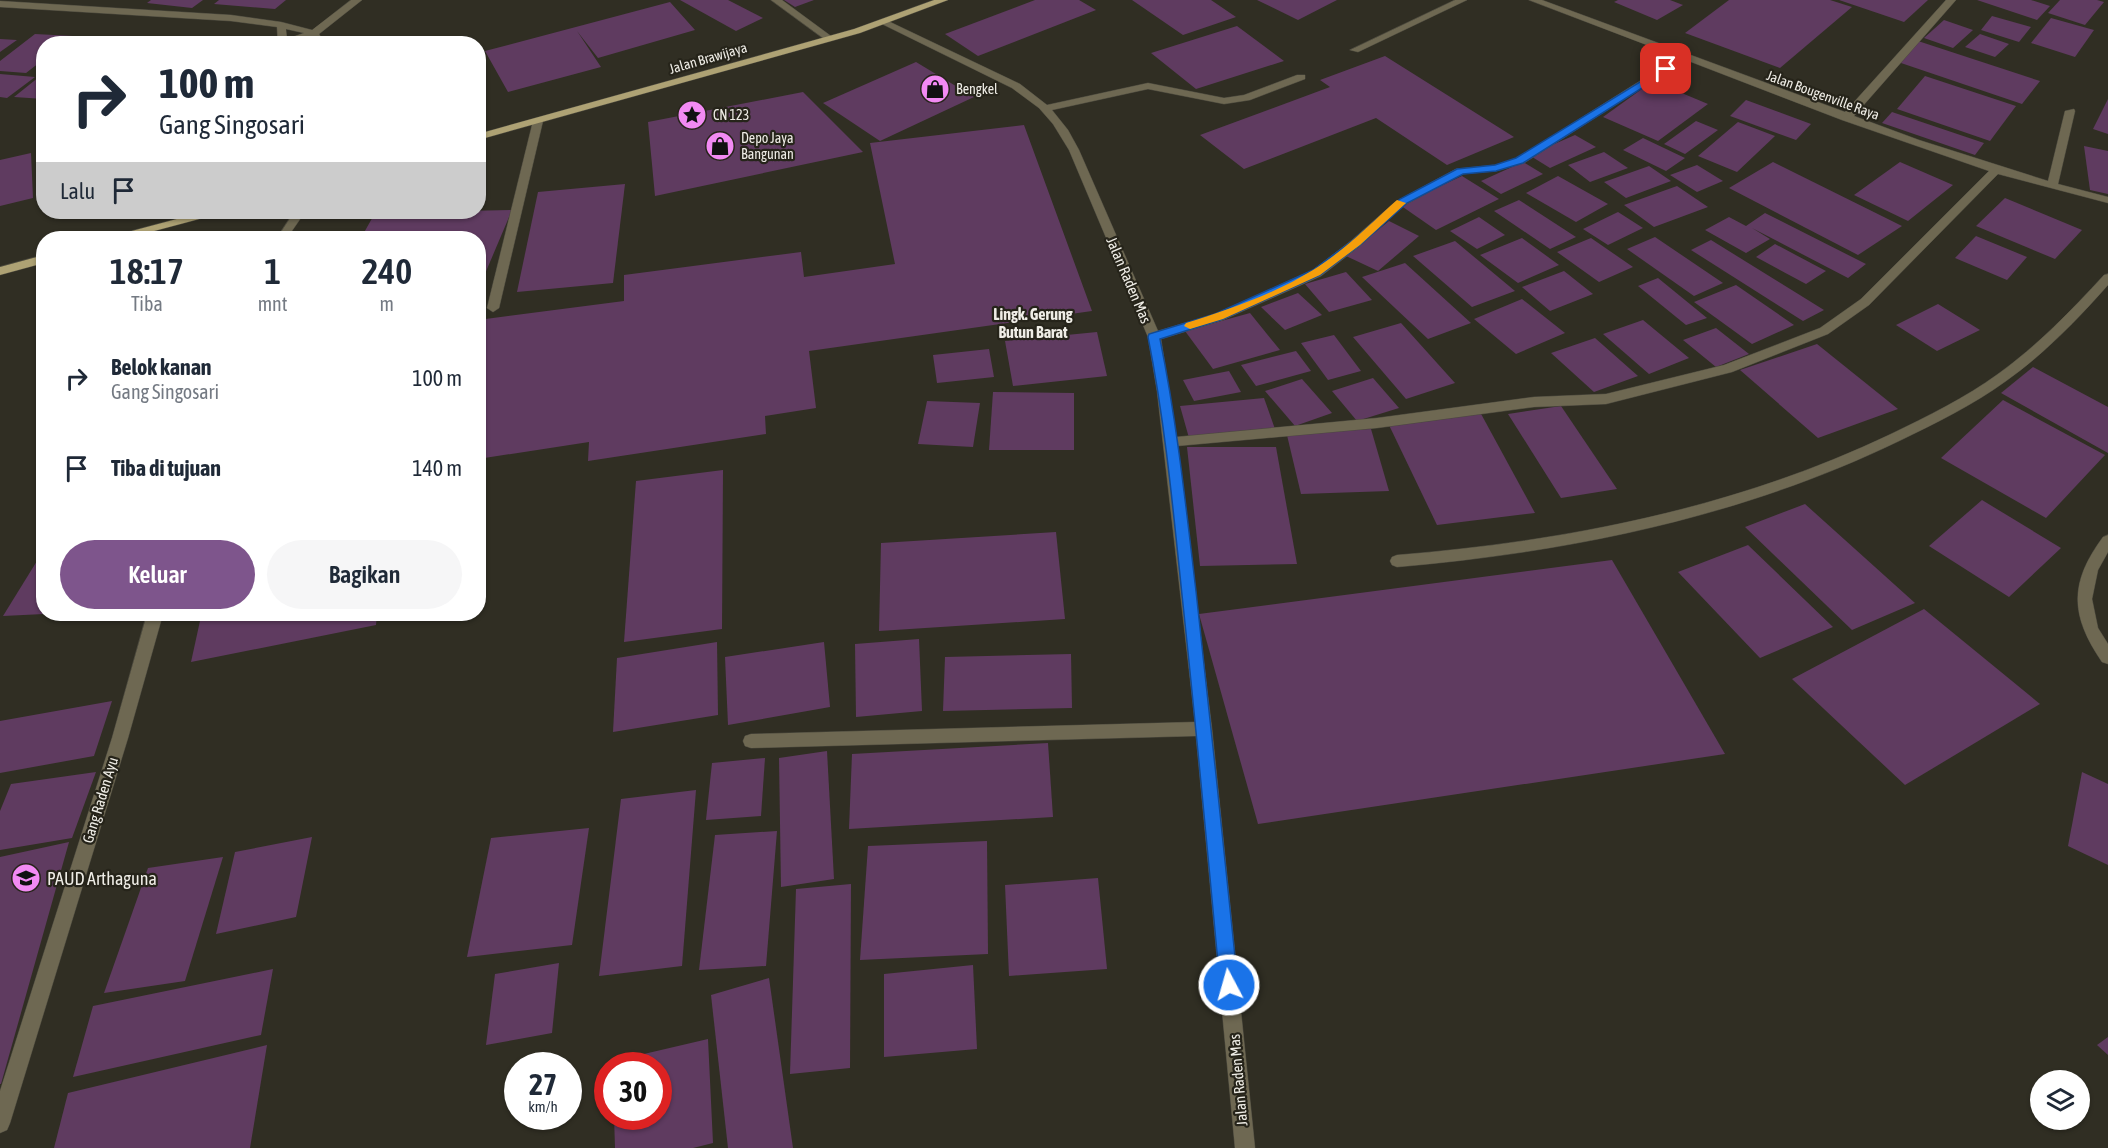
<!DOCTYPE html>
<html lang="id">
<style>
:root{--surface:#fff;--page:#f6f6f7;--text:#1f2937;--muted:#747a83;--accent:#7e558c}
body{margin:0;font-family:"Asap Condensed",sans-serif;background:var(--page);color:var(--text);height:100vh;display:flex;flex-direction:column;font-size:22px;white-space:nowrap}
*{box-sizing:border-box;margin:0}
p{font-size:20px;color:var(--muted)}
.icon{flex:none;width:33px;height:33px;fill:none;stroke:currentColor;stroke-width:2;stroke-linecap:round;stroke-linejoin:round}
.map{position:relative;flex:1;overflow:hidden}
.side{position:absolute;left:36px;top:231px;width:450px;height:390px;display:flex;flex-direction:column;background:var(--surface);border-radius:24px;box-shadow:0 2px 4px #0004}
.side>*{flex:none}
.banner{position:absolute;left:36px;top:36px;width:450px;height:183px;border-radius:24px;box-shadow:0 2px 4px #0004;background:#fff;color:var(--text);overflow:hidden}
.tools{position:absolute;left:2030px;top:1070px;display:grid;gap:12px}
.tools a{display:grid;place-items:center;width:60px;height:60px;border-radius:50%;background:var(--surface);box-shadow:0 2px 4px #0004;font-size:30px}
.speed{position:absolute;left:504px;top:1052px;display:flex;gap:12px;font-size:30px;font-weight:700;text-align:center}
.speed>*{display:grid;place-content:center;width:78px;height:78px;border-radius:50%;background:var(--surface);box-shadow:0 2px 4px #0004;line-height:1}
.speed small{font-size:15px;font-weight:400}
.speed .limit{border:9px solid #d22;background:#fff;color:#111}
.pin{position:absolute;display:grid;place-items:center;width:51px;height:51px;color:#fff;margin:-26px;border-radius:12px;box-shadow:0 3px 9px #0006}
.me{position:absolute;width:66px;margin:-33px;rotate:354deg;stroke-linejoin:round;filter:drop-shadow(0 0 4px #0008)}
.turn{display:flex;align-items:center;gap:21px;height:126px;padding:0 24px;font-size:27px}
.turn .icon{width:78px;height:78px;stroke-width:2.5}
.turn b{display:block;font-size:42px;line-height:51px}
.then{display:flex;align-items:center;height:57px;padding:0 24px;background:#0003;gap:12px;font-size:22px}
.eta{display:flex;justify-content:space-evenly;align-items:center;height:102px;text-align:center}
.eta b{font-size:36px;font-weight:600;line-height:42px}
.button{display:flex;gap:12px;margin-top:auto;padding:12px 24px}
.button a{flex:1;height:69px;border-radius:36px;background:var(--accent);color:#fff;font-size:24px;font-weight:600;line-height:69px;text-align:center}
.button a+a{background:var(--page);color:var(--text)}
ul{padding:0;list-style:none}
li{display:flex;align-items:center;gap:18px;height:90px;padding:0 24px}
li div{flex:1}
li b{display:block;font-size:22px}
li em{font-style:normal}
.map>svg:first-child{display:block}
</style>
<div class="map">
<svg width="2108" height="1148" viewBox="0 0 2108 1148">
<rect width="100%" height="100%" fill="#302e23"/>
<g fill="#5f3b60">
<polygon points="151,0 203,0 192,8 147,3"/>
<polygon points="219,0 286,0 275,9 214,4"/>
<polygon points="680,0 728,0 763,18 736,31"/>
<polygon points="784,0 814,0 795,7"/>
<polygon points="1035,0 1079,0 1096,10 978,56 945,34"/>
<polygon points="1132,0 1211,0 1236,17 1183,35"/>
<polygon points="1257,0 1337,0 1298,20"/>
<polygon points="1618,0 1670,0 1683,5 1657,20 1614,2"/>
<polygon points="1729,0 1830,0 1852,7 1780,68 1685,33"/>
<polygon points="1839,0 1928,0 1904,22"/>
<polygon points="1977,0 2031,0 2050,6 2037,20"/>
<polygon points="2060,0 2097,0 2104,2 2085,25 2048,13"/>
<polygon points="670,2 695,30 598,58 577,31 601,67 508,92 485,51"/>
<polygon points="1992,16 2031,27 2019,42 1981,30"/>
<polygon points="2051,18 2094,30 2075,57 2031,43"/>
<polygon points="1944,20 1973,30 1953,48 1924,38"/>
<polygon points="1237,26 1284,61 1196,89 1151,53"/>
<polygon points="35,34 73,36 64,44 44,44 44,59 26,73 0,71 0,61"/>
<polygon points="1980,34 2009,44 1995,57 1965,47"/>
<polygon points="451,36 456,44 424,44 424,43"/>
<polygon points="78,38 136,41 133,44 71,44"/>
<polygon points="0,39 17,40 0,52"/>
<polygon points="1918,41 2040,81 2022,104 1898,62"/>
<polygon points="1385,56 1514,137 1447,165 1376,118 1244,169 1200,135 1330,87 1320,80"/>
<polygon points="916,62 974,97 880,141 823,103"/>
<polygon points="0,74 35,77 7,98 0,97"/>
<polygon points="1925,76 2016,106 1990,141 1897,109"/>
<polygon points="39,77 44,78 44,99 14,97"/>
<polygon points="1653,81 1708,104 1658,141 1603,117"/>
<polygon points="803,92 863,152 655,196 648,122"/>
<polygon points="2108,99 2108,134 2093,129"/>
<polygon points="1746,100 1811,124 1796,140 1730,116"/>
<polygon points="1892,112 1984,143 1975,155 1882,123"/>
<polygon points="1696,121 1718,130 1685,154 1664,144"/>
<polygon points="1738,122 1775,136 1737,172 1698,156"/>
<polygon points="1024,125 1092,311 809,351 816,408 765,416 766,434 588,461 589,442 478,459 478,320 624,301 624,275 801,252 804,277 895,264 870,143"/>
<polygon points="1575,135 1596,147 1550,168 1529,155"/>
<polygon points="1643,138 1685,158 1666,171 1623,150"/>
<polygon points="2084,146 2108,151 2108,194 2090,190"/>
<polygon points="1604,152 1628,168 1590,182 1568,165"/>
<polygon points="31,153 33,198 0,206 0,160"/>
<polygon points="1523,162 1543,174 1501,194 1481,181"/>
<polygon points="1773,162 1902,226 1858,255 1729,188"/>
<polygon points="1900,162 1953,185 1908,221 1854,195"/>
<polygon points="1697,165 1723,181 1697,192 1670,175"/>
<polygon points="1649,166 1671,181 1626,198 1604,182"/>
<polygon points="1462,176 1499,199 1436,230 1400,205"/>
<polygon points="1558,176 1608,204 1576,222 1526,193"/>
<polygon points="625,184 613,283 517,292 538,192"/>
<polygon points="1677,186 1708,207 1654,227 1624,205"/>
<polygon points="2005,198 2082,230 2055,259 1976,226"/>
<polygon points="1519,200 1576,237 1550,249 1494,211"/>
<polygon points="512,210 479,288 478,238 361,238 375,213"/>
<polygon points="1618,212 1643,228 1608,245 1583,229"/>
<polygon points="1765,213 1866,264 1848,278 1752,228 1770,239 1746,253 1705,230 1729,217 1746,226"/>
<polygon points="1479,217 1505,235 1477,249 1450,231"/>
<polygon points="1389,221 1419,236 1378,271 1346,256"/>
<polygon points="1976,236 2027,257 2007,280 1955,258"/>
<polygon points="1655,237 1723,283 1694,296 1627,249"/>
<polygon points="1522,238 1559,265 1518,283 1480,255"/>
<polygon points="1591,238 1633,267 1599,282 1557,252"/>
<polygon points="1711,240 1824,310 1803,321 1691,250"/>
<polygon points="1455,241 1515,291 1472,307 1413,256"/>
<polygon points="1775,244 1826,271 1806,284 1756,257"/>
<polygon points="1405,263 1471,323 1428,339 1362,277"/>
<polygon points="1564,271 1593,294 1550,311 1522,287"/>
<polygon points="1346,272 1372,300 1329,312 1305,284"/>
<polygon points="1658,278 1707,318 1686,325 1638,286"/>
<polygon points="1736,285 1794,325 1752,344 1694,302"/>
<polygon points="1298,293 1322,315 1285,330 1261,307"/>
<polygon points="1522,299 1565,333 1516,354 1474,319"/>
<polygon points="1938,304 1980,330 1937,351 1896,325"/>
<polygon points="1250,313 1280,350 1213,369 1185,331"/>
<polygon points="1643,320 1689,358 1649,374 1603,334"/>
<polygon points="1401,323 1455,383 1406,399 1353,337"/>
<polygon points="1716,328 1749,354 1716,367 1683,340"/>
<polygon points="1097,332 1107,376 1013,386 1005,341"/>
<polygon points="1334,335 1361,371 1328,380 1301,343"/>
<polygon points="1595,338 1638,376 1594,392 1551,353"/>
<polygon points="1817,344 1898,409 1818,438 1740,370"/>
<polygon points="989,349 994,377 937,383 933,355"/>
<polygon points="1296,351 1311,371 1256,386 1241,365"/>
<polygon points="2033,367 2108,407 2108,453 2001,393"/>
<polygon points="1229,371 1241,392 1194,401 1183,380"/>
<polygon points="1373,378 1399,408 1357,421 1332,391"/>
<polygon points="1302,379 1332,413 1295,426 1265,391"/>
<polygon points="993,392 1074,393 1074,450 989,450"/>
<polygon points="1264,398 1275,429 1189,438 1180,406"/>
<polygon points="2003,400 2105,455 2046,518 1941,458"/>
<polygon points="927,401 980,403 973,447 918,444"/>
<polygon points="1561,406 1617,489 1561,498 1508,414"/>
<polygon points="1480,412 1535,513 1437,525 1388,423"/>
<polygon points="1371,429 1389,491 1301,494 1286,431"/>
<polygon points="1187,447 1276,447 1297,564 1200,566"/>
<polygon points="723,470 722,629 624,642 636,481"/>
<polygon points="1982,500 2061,548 2009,597 1929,546"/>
<polygon points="1805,504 1915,603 1852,630 1745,527"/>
<polygon points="1056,532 1065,619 879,631 881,543"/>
<polygon points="1748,545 1833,627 1760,658 1678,572"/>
<polygon points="1612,560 1725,754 1258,824 1199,614"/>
<polygon points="37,561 44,561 44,614 3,616"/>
<polygon points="1924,609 2040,704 1905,785 1792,679"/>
<polygon points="240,614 377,614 376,625 191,662 200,621"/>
<polygon points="919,639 922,711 856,717 855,644"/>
<polygon points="717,642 718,715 613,732 617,658"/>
<polygon points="824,642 830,707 728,725 725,657"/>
<polygon points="1071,654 1072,708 943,711 945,657"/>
<polygon points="112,701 94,756 0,773 0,721"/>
<polygon points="1048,743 1053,817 849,829 852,754"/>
<polygon points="827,751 834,879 781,887 779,758"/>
<polygon points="765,758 761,816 706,820 712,763"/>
<polygon points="96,772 72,838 0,850 0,811 11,784"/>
<polygon points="2082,772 2108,784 2108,865 2068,846"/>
<polygon points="696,790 682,966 599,976 621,799"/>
<polygon points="589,828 572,945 467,957 491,838"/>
<polygon points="777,831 766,966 699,970 715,835"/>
<polygon points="312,837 296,917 216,934 235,852"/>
<polygon points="987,841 988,954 860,960 868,846"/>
<polygon points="69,842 1,1084 0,1084 0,857"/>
<polygon points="223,857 185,981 104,993 148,868"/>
<polygon points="1098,878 1107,969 1009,976 1005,885"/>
<polygon points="851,884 850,1068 790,1074 796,889"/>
<polygon points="559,963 552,1033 486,1045 495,974"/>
<polygon points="973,965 977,1049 884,1057 884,974"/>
<polygon points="273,969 261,1035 73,1077 93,1006"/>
<polygon points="769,978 793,1148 728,1148 711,995"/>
<polygon points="2108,1037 2108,1055 2097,1045"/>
<polygon points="708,1039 713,1143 693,1148 615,1148 614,1116 658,1116 658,1065 614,1065 614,1061"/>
<polygon points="267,1045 250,1148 54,1148 68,1093"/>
</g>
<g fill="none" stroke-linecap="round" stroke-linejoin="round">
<g stroke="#4b493e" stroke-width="1">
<g id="minor">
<path d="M 351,0 L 362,0 L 319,34 L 325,44 L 315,44 L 311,37 L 294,44 L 278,44 L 277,27 L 231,21 L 0,7 L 0,1 L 231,15 L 281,22 L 312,30 ZM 286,29 L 304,33 L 287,39 Z"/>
<polygon points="771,0 782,0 835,39 827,41"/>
<polygon points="1455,0 1467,0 1358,52 1350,50"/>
<path d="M 1529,0 L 1542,0 L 1845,112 L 1946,0 L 1956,0 L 1854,116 L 1919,140 L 2048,181 L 2065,111 L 2074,109 L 2075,111 L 2058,184 L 2108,197 L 2108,203 L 1998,174 L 1869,305 L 1828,334 L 1732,372 L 1606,404 L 1534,407 L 1377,428 L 1177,446 L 1212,729 L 1255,1148 L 1235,1148 L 1196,736 L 751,748 L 745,746 L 743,741 L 745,736 L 751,734 L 1195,722 L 1157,391 L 1148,337 L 1069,150 L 1053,124 L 1039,108 L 1012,88 L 880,23 L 888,21 L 1020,84 L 1047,105 L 1148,83 L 1224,98 L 1244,95 L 1297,75 L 1305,75 L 1305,79 L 1250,100 L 1224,104 L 1148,89 L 1052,110 L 1068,130 L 1079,150 L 1158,331 L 1215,314 L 1313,270 L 1352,240 L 1395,202 L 1456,169 L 1495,165 L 1516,159 L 1678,57 ZM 1686,60 L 1842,120 L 1989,171 L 1861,299 L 1820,328 L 1724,365 L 1606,394 L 1534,397 L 1377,418 L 1176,437 L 1161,339 L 1223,320 L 1321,276 L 1360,246 L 1403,206 L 1462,174 L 1496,171 L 1524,163 Z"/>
<polygon points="538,118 543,121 499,308 493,312 487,308 533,121"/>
<polygon points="294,212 305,212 287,238 277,238"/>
<path d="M 2108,274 L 2108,285 C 2077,320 2044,354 2006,381 C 1973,405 1936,423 1899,441 C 1742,517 1570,552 1397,567 L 1392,565 L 1390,561 L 1392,557 L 1397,555 C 1568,541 1736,508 1891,434 C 1928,416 1965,398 1998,374 C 2037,346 2071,311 2104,275 Z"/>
<path d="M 2108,535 L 2108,552 L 2098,570 L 2092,599 L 2098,628 L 2108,644 L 2108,664 L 2102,662 C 2070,615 2069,583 2103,537 Z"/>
<polygon points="147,614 163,614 128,738 10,1123 7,1130 0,1133 0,1091 112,738"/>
</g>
</g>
<g stroke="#4b493e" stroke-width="1">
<g id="major">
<polygon points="934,0 948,0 860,33 478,140 478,134 854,29"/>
<polygon points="203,212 220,212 218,214 128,238 111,238 113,236"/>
<polygon points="44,255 44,263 0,275 0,267"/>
</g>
</g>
<use href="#minor" fill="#6e6852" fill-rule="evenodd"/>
<use href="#major" fill="#aea274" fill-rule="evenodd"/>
</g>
<path fill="#1a73e8" stroke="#114b97" stroke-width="1.5" d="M 1666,66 L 1669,67 L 1669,71 L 1523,163 L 1496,171 L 1463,174 L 1407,203 L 1360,245 L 1320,275 L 1223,319 L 1160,339 C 1177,422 1186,507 1196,591 C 1211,722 1224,854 1238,985 L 1235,991 L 1229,994 L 1223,991 L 1220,985 C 1208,855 1196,725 1182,595 C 1173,508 1165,422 1148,337 L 1149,334 L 1215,314 L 1313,270 L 1352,241 L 1400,199 L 1457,169 L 1495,165 L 1516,158 Z"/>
<path fill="#f59e0b" d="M 1397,200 L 1406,203 L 1360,245 L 1320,275 L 1223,319 L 1190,329 L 1184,326 L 1186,323 C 1228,310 1274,294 1313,270 C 1344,251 1370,224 1397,200 Z"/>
<defs>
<g id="shop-disc" transform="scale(1.5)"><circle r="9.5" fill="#f28af3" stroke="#26241a"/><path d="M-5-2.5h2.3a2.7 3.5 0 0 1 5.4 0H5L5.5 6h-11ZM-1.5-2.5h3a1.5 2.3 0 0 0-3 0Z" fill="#111"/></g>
<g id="sight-disc" transform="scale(1.5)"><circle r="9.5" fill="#f28af3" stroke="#26241a"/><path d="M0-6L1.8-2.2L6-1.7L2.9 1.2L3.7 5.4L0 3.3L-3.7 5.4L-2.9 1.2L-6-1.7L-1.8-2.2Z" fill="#111"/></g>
<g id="school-disc" transform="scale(1.5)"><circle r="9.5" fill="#f28af3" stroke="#26241a"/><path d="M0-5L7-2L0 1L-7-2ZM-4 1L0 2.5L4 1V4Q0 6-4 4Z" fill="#111"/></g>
</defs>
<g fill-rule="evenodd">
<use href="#shop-disc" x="935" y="89"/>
<use href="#sight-disc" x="692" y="115"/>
<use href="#shop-disc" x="720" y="146"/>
<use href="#school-disc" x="26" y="878"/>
</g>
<g text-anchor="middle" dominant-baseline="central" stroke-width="4.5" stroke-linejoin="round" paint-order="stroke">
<g font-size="14" fill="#efede6" stroke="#26241a">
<text transform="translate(708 58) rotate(-16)">Jalan Brawijaya</text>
<text transform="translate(1823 95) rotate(20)">Jalan Bougenville Raya</text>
</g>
<g font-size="14" fill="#efede6" stroke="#26241a" text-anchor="start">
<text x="956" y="89">Bengkel</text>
<text x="713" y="115">CN 123</text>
<text x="741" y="138">Depo Jaya<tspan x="741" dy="16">Bangunan</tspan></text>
</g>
<g font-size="15" fill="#efede6" stroke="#26241a">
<text transform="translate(1129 280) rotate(67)">Jalan Raden Mas</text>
<text transform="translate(100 800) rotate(-73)">Gang Raden Ayu</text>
<text transform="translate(1238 1080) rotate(-95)">Jalan Raden Mas</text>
</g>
<g font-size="16" font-weight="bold" fill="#efede6" stroke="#26241a">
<text x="1033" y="314">Lingk. Gerung<tspan x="1033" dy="18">Butun Barat</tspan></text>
</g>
<g font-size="18" fill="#efede6" stroke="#26241a" text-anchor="start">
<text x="47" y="878">PAUD Arthaguna</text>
</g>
</g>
</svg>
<div class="tools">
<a><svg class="icon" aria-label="layers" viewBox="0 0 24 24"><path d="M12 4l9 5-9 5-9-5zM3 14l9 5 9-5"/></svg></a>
</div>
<div class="speed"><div>27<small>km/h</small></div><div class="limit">30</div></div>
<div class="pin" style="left:1666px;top:69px;background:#d93025"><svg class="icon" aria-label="arrive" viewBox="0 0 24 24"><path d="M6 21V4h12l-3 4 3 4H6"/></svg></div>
<svg class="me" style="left:1229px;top:985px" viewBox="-20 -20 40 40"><circle r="17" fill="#1a73e8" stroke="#fff" stroke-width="3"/><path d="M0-11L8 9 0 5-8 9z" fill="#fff"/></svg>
<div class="banner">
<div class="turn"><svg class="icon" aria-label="right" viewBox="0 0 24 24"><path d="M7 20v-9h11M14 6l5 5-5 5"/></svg><div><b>100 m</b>Gang Singosari</div></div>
<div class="then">Lalu<svg class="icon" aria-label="arrive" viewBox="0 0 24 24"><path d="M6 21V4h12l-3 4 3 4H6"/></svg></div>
</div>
<section class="side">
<div class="eta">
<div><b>18:17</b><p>Tiba</p></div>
<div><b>1</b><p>mnt</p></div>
<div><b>240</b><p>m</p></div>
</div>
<ul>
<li><svg class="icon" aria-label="right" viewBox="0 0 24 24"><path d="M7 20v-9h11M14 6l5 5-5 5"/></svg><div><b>Belok kanan</b><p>Gang Singosari</p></div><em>100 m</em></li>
<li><svg class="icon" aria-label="arrive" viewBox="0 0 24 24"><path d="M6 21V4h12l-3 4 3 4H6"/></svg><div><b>Tiba di tujuan</b></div><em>140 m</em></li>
</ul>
<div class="button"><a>Keluar</a><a>Bagikan</a></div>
</section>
</div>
